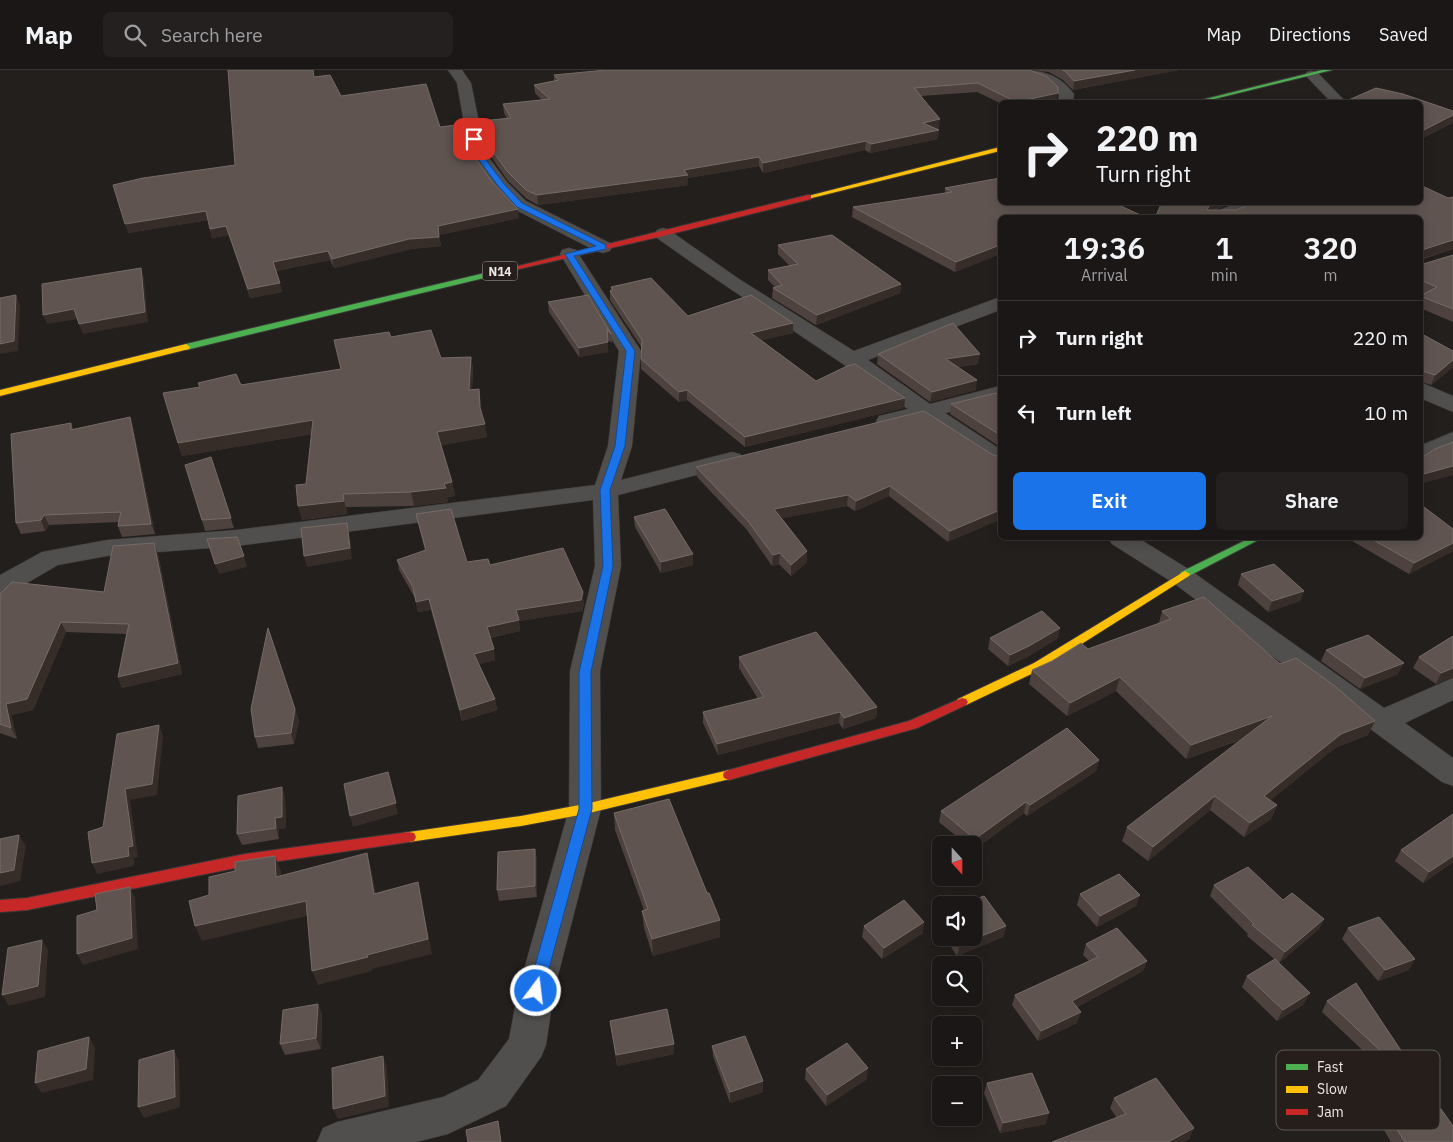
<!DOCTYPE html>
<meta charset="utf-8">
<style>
:root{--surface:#1a1716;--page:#23201f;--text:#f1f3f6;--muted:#9f9fa1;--line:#383635;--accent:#1a73e8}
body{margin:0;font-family:"IBM Plex Sans",sans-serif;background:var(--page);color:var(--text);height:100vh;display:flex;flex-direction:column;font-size:19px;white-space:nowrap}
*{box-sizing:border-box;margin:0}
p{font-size:16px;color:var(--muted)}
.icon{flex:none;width:28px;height:28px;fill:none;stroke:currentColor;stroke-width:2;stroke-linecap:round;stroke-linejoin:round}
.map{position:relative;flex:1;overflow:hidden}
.sheet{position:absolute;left:998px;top:145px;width:425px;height:325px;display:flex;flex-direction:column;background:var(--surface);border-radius:8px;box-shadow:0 2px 12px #0003,0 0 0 1px var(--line)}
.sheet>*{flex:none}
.hud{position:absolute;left:998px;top:30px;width:425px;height:105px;border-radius:8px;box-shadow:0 2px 12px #0003,0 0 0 1px var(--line);background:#1a1716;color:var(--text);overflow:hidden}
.needle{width:32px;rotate:159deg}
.tools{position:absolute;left:932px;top:766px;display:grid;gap:10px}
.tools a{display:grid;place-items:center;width:50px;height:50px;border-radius:8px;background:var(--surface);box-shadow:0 2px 12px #0003,0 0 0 1px var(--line);font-size:25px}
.pin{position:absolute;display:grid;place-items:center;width:42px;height:42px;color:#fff;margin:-21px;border-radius:10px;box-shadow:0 2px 8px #0006}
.me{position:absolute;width:55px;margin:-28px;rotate:15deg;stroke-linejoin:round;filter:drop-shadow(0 0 4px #0008)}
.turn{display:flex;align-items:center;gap:18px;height:105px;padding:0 15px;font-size:22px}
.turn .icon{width:65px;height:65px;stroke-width:2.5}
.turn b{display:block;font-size:35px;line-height:42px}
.eta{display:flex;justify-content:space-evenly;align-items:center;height:85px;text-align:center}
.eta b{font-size:30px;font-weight:600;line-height:35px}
.primary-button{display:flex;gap:10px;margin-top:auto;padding:10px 15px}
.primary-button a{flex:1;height:58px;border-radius:8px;background:var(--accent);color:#fff;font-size:20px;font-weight:600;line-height:58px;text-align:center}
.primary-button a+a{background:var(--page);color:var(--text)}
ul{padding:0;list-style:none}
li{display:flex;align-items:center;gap:15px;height:75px;padding:0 15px;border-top:1px solid var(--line)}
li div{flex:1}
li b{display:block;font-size:19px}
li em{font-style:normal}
header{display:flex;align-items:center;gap:30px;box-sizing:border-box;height:70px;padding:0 25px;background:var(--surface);border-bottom:1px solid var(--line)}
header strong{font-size:24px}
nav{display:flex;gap:28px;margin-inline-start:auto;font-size:18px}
.search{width:350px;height:45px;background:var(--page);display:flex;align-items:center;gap:12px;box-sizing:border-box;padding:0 18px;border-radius:8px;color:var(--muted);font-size:19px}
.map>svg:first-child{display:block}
</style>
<header>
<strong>Map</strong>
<div class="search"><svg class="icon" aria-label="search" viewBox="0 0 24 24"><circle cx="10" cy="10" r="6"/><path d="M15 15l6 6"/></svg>Search here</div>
<nav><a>Map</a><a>Directions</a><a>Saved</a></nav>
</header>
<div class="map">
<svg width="1453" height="1072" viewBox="0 0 1453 1072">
<rect width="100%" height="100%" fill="#231f1d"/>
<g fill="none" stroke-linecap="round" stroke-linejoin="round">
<g stroke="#3d3938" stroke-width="1">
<g id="street">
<polygon points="448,0 462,0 471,13 485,82 507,112 526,131 610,173 612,177 610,181 603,183 596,181 514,139 495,120 469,82 457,13"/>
<path d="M 1016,0 C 1040,0 1059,3 1074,24 L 1073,32 L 1058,32 L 1059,25 L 1046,13 L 1018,3 Z"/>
<polygon points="1312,1 1317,2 1346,32 1331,32 1305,5 1307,2"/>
<polygon points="1240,132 1265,132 1263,136 1233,148 1206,148 1209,144"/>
<path d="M 663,158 L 669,160 L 739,209 L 854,281 L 1000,227 L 1000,240 L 868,290 L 930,334 L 1000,316 L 1000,330 L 945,343 L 1000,379 L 1000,396 L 992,394 L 923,349 L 887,358 L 879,356 L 876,351 L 879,346 L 908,339 C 825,280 739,227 657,168 L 654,164 L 657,160 Z"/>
<polygon points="569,178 576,180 641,281 632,376 621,410 732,382 740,384 744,389 740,394 618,425 621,496 600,601 601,739 554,921 546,975 541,987 506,1036 448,1064 416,1072 317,1072 323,1058 337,1052 443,1027 478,1010 509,969 518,921 569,739 570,601 595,496 593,430 236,476 107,486 58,495 15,520 10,525 0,528 0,505 42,482 107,470 236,460 595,415 608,376 619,281 560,184 562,180"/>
<polygon points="1420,312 1453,326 1453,342 1420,328"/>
<polygon points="1453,362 1453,378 1420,392 1420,376"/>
<polygon points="1108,468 1138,468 1190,500 1384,638 1453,608 1453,630 1405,653 1453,688 1453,716 1442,712 1172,512 1112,474"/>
</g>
</g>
<g stroke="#3d3938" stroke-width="2">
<g id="fast">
<polygon points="1322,0 1332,0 1202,32 1193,32"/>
<polygon points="510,197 513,197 513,201 186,280 182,277 186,274"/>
<polygon points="1250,468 1262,468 1189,506 1185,507 1180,504 1181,502"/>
</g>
</g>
<g stroke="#3d3938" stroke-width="2">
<g id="slow">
<polygon points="1000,77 1000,81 808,129 804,127"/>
<polygon points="186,274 190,277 189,279 0,326 0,320"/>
<polygon points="1185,501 1190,504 1189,506 1042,599 966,635 958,635 956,632 958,629 1034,593"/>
<polygon points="729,700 734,702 735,705 734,708 585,744 521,756 409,772 404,771 402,767 404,763 409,762 521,746 585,734"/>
</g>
</g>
<g stroke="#3d3938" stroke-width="2">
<g id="jam">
<polygon points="808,125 811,125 811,129 663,166 510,201 506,199"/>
<polygon points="962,628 966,629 968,632 966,635 917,658 729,710 724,708 723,705 724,702 729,700 909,651"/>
<polygon points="409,762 414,763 416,767 414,771 409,772 245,796 27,840 0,842 0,830 27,828 245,784"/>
</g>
</g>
<use href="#street" fill="#514f4d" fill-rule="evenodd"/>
<use href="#fast" fill="#4caf50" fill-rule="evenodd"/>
<use href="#slow" fill="#ffc107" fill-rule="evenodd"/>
<use href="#jam" fill="#c62828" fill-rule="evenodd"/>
</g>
<g fill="#4e423e">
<polygon points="1029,0 1056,31 1051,32 1000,32 1000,33 977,22 921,26 939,58 937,59 938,69 870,83 865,80 763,103 759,96 688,108 688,115 538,135 527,129 508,111 487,81 481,51 507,49 504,43 503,34 542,30 535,23 534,15 554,11 554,5"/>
<polygon points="1031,0 1179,0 1073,20 1063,10 1049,2"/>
<polygon points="315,7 341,26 440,57 466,75 492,112 519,148 439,165 441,176 411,179 334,198 330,190 276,201 282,222 250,228 229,165 212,168 208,150 128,163 235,95"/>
<polygon points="1420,115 1448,128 1453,127 1453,179 1423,189 1423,194 1453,185 1453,252 1420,238 1420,226 1424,224 1420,222 1420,148 1155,148 1162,132 1234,132 1215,140 1236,140 1255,132 1420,132"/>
<polygon points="945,118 1000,148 1000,184 955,202 852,147 853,137 945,123"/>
<polygon points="778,175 901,214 900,223 816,255 772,228 773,218 775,217 768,210 768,200 790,196 778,184"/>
<polygon points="611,217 688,246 793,263 761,270 816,311 905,328 904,338 745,377 687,330 679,332 641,299 641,289 642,278 610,230 610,221 611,220"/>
<polygon points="588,225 611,264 612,273 607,269 608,282 579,287 549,242 548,232"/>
<polygon points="1420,263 1453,281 1453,297 1431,315 1422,312 1422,315 1420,321"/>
<polygon points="391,267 441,288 471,287 473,299 472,319 481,332 481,343 487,367 441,375 452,412 455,426 447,427 448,432 414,436 346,437 347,444 302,450 312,364 182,386 178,373 241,315 341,299"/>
<polygon points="878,284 978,294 958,297 976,320 930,332 877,294"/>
<polygon points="1000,326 1000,377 950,344 951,334"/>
<polygon points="130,347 133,358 155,464 122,467 118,456 118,452 49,455 45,461 21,464 16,453 71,353 73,359"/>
<polygon points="993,385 948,472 889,426 855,441 847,436 782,448 807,481 807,492 791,506 779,494 772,496 747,460 697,407 696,397"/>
<polygon points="211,387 234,458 205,461 202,450"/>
<polygon points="416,444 467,492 490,495 584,533 582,541 519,551 520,561 490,568 495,590 479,594 495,629 497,640 462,651 431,540 418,542 415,528 399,500 397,490 425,481"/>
<polygon points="634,447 693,495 661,503 635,457"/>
<polygon points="1453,459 1453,481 1409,504 1347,468 1420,468"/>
<polygon points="158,484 182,604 122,618 118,607 126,564 66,562 33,640 11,645 17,669 0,663 0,524 104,522"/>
<polygon points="1241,504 1304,521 1300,531 1268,542 1238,515"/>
<polygon points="1162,541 1280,594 1368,665 1335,678 1270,730 1277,735 1271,749 1244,767 1210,740 1148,791 1122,771 1127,757 1243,669 1186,689 1116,621 1067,646 1029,614 1032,600 1159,553"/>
<polygon points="1453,566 1453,607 1436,614 1413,598 1419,587"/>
<polygon points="990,568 1058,568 1027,587 1008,596 988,579"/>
<polygon points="1326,580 1398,604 1360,619 1321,591"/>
<polygon points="739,587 877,637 876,648 843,659 839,653 718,685 703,653 703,642 758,629 739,598"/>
<polygon points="299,650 294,674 258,678 255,667"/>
<polygon points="1099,690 1096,701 1027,746 1024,743 974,780 974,775 967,775 939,752 941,741"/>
<polygon points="282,717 285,728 286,758 279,759 279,769 242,775 237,764"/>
<polygon points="614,743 707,823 720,850 720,867 653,886 644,858 642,841 644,840 615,760"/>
<polygon points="535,779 537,790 537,827 499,831 497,820"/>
<polygon points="1401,780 1453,792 1423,813 1395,791"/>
<polygon points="1214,815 1283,830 1324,849 1319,859 1279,893 1247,866 1248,864 1210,826"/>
<polygon points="1080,824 1140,825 1136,836 1097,857 1077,835"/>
<polygon points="941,843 941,863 936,855 938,844"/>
<polygon points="864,856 923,863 882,889 862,867"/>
<polygon points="1006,856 1003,867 957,886 945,868 974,868"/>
<polygon points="1348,858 1409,900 1378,911 1342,869"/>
<polygon points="1086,874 1147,891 1143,901 1077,937 1077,953 1038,971 1012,935 1015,925 1089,891 1083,885"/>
<polygon points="1247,906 1304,934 1277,951 1242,917"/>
<polygon points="1327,931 1406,988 1399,998 1390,1006 1322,942"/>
<polygon points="318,934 322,945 321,979 285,985 280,974"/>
<polygon points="610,951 674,974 674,984 617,996"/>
<polygon points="712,976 763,1022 730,1033 713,986"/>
<polygon points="806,999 867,1009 826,1036 805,1009"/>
<polygon points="987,1013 1046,1054 1000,1063 984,1023"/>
<polygon points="1114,1028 1194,1058 1189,1069 1183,1072 1052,1072 1117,1048 1110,1038"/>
<polygon points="1391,1050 1453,1072 1391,1072 1384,1060"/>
</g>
<g fill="#362d29">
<polygon points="1135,0 1179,0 1073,20 1074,11"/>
<polygon points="1058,23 1056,31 1051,32 1016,32"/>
<polygon points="1453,45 1453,53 1420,70 1420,62"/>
<polygon points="940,49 939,58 922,62 923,53"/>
<polygon points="939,60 938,69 870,83 871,74"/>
<polygon points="866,71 865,80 763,103 763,93"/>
<polygon points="759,87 759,96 688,108 688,115 538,135 537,125"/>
<polygon points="1211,132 1234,132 1208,142 1207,140"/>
<polygon points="518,139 519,148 439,165 441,176 411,179 334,198 332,189 438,156"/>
<polygon points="206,141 208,150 128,163 125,154"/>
<polygon points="226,156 229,165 212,168 210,159"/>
<polygon points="1453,170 1453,179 1420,189 1422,180"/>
<polygon points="1000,175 1000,184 955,202 956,192"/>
<polygon points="328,181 330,190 275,201 273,192"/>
<polygon points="141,198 144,207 148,252 83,264 79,254"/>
<polygon points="280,213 282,222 250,228 248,219"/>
<polygon points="901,214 900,223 816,255 817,245"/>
<polygon points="16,225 20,235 18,281 0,284 0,274"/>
<polygon points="74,239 78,249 47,254 43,245"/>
<polygon points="793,253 793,263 751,273 751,263"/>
<polygon points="608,272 608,282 579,287 579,278"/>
<polygon points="980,284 978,294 945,299 946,289"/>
<polygon points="471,287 473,299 471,332 469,320"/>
<polygon points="1453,290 1453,297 1431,315 1435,305"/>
<polygon points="977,310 976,320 930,332 932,322"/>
<polygon points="479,319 481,332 482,351 480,338"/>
<polygon points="687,320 687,330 679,332 679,322"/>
<polygon points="905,328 904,338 745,377 745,367"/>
<polygon points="130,347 133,358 155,464 151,454"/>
<polygon points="313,350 317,363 182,386 178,373"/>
<polygon points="485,354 487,367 440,376 437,362"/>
<polygon points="1453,396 1453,405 1420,414 1420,405"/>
<polygon points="452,412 455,426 447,427 448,432 414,436 411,422"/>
<polygon points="890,416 889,426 855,441 856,431"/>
<polygon points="343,424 347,444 302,450 298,436"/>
<polygon points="848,425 847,436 774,450 774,439"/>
<polygon points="1000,440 1000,450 948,472 950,461"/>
<polygon points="44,445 49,455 45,461 41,450"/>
<polygon points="347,453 349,463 352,489 307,497 304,486"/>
<polygon points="154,473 158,484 182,604 122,618 118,607"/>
<polygon points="1453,473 1453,481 1409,504 1414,493"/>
<polygon points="807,481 807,492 791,506 791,495"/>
<polygon points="780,483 779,494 772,496 773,485"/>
<polygon points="693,484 693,495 661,503 661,492"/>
<polygon points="244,486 247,497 219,504 215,494"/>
<polygon points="1304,521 1300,531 1268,542 1272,531"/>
<polygon points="583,522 584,533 582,541 519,551 520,561 488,568 487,557 516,540"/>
<polygon points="429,529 431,540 418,542 416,532"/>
<polygon points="61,552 66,562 33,640 11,645 17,669 11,658 6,634"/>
<polygon points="1060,558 1058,568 1027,587 1008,596 1010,585"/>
<polygon points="494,579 495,590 476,595 474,584"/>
<polygon points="1404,593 1398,604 1360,619 1365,608"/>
<polygon points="1453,598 1453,607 1436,614 1441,603"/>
<polygon points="1120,607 1116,621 1067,646 1070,633"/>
<polygon points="495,629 497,640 462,651 460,640"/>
<polygon points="877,637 876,648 843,659 844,648"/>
<polygon points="295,639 299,650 294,674 291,663"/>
<polygon points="840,642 839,653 718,685 717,674"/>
<polygon points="1272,646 1266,660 1186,689 1191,675"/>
<polygon points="1375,651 1368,665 1335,678 1259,740 1264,726 1341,664"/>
<polygon points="159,655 163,666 157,725 130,730 138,787 134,788 134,796 97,804 92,793 125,719"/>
<polygon points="1099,690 1096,701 1027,746 1030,735"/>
<polygon points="388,702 398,744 353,757 350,746"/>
<polygon points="282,717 285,728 286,758 279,759 279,769 276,758 275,748"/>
<polygon points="1215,726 1210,740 1148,791 1153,777"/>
<polygon points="1026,732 1024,743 974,780 975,769"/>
<polygon points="1277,735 1271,749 1244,767 1250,753"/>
<polygon points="19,765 26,776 20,811 0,816 0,803"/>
<polygon points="535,779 537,790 537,827 535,816"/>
<polygon points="367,783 371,798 379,839 374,824"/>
<polygon points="275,786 281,801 281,822 276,807"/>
<polygon points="1453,786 1453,792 1423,813 1429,802"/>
<polygon points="418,812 421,827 432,884 372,899 372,901 318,915 312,901 367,885"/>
<polygon points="130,817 135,828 138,879 83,895 77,884"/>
<polygon points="1140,825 1136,836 1097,857 1100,846"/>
<polygon points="306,831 311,845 202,871 195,856"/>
<polygon points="1324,849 1319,859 1279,893 1285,882"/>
<polygon points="720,850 720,867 653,886 652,869"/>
<polygon points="924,852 923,863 882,889 884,878"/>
<polygon points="1006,856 1003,867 957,886 960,875"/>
<polygon points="42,870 48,880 45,927 9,936 2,925"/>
<polygon points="1415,889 1409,900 1378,911 1385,900"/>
<polygon points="1147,891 1143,901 1069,941 1072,931"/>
<polygon points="1310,923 1304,934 1277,951 1283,940"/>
<polygon points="318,934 322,945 321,979 316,968"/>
<polygon points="1081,942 1077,953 1038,971 1041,961"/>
<polygon points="89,967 95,978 93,1010 42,1023 35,1013"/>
<polygon points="674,974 674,984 617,996 616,985"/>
<polygon points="174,980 179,991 180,1037 144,1048 138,1037"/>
<polygon points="383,986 387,997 389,1037 338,1049 333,1039"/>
<polygon points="1406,988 1399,998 1390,1006 1397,996"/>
<polygon points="868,998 867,1009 826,1036 827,1025"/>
<polygon points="763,1011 763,1022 730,1033 730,1022"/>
<polygon points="1049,1043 1046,1054 1000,1063 1003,1053"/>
<polygon points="1194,1058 1189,1069 1183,1072 1168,1072"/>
</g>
<g fill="#5f5450" stroke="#756b67">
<polygon points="228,0 313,0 314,7 330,5 341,26 426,14 440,57 463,54 466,75 492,112 518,139 438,156 439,167 409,169 332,189 328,181 273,192 280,213 248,219 226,156 210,159 206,141 125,154 113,115 143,108 235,95"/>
<polygon points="606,0 1029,0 1046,6 1058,17 1058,23 1016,32 978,13 914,18 940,49 923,53 939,60 871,74 866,71 763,93 759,87 684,100 688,105 537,125 526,120 507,101 486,72 481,51 511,48 503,34 550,29 534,15 559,10 554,5"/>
<polygon points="1062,0 1135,0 1074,11 1065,1"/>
<polygon points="1376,18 1403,24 1453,41 1453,45 1420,62 1420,32 1344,32"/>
<polygon points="1000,108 1000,132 1112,132 1147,148 1000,148 1000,175 956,192 853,137 952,122 945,118"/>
<polygon points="1420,115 1448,128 1453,127 1453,170 1422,180 1423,194 1453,185 1453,239 1420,226 1437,217 1420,210 1420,148 1155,148 1162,132 1211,132 1207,140 1236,140 1255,132 1420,132"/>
<polygon points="832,165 901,214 817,245 773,218 782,215 768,200 798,194 778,175"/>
<polygon points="141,198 145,242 79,254 74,239 43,245 42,214"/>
<polygon points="651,208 688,246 751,225 793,253 751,263 816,311 847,296 855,294 905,328 745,367 687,320 679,322 641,289 642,270 610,221 613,220 611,217"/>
<polygon points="16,225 14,271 0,274 0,228"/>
<polygon points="588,225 611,264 607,259 608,272 579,278 548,232"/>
<polygon points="953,253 980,284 946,289 977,310 932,322 878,284"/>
<polygon points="431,260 441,288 471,287 469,320 479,319 480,338 485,354 437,362 452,412 444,414 446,418 411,422 343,424 344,431 298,436 296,415 306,414 313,350 178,373 163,323 200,317 198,313 236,304 241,315 341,299 334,270 389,262 391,267"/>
<polygon points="1420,263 1453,281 1453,290 1435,305 1423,301 1422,315 1420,317"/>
<polygon points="996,323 1000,326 1000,365 951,334"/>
<polygon points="924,341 993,385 1000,387 1000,440 950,461 890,416 856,431 848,425 774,439 807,481 791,495 780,483 773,485 747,450 696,397"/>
<polygon points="130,347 151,454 118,456 121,442 44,445 41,450 16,453 11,364 71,353 71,360"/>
<polygon points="1453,372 1453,396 1420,405 1420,389 1435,379"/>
<polygon points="211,387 231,448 202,450 185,395"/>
<polygon points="1420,434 1453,459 1453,473 1414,493 1370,468 1420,468"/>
<polygon points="451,439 467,492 488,489 490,495 563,478 583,522 581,530 516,540 519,550 487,557 494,579 474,584 495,629 460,640 429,529 416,532 413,517 397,490 426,480 416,444"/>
<polygon points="665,439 693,484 661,492 634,447"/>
<polygon points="347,453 350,478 304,486 301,458"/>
<polygon points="237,467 244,486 215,494 207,469"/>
<polygon points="154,473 178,593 118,607 129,554 61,552 27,629 6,634 11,658 0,654 0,524 12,512 104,522 113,476"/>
<polygon points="1274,494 1304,521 1272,531 1241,504"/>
<polygon points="1204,527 1280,594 1296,588 1336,617 1375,651 1341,664 1264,726 1277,735 1250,753 1215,726 1153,777 1127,757 1272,646 1191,675 1120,607 1070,633 1032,600 1052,591 1081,573 1088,579 1171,549 1162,541"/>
<polygon points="1042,541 1060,558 1029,576 1010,585 990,568"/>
<polygon points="268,558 295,639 291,663 255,667 251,639"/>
<polygon points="816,562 877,637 844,648 840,642 717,674 703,642 764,627 739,587"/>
<polygon points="1368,565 1404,593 1365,608 1326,580"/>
<polygon points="1453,566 1453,598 1441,603 1419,587"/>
<polygon points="159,655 152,714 125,719 133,776 128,777 129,786 92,793 88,762 103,757 117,664"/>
<polygon points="1067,658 1099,690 1030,735 1026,732 975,769 941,741"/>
<polygon points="388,702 396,733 350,746 344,714"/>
<polygon points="282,717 282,747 275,748 276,758 237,764 238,726"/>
<polygon points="669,729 707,823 709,823 720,850 652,869 642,841 648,839 614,743"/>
<polygon points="1453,744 1453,786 1429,802 1401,780"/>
<polygon points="19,765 14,800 0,803 0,769"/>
<polygon points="535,779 535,816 497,820 498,782"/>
<polygon points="367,783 374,824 418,812 428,869 367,885 368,887 312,901 306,831 195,856 189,831 209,825 209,807 235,801 235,792 275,786 276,807"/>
<polygon points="1248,797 1283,830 1292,823 1324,849 1285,882 1252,855 1254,854 1214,815"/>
<polygon points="1119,804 1140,825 1100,846 1080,824"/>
<polygon points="130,817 132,868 77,884 77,846 97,840 95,824"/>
<polygon points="984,826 1006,856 960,875 954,868 974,868 974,835 961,835"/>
<polygon points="904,830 924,852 884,878 864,856"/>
<polygon points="941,843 941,849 938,844"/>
<polygon points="1379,847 1415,889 1385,900 1348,858"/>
<polygon points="1117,858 1147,891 1072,931 1081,942 1041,961 1015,925 1098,887 1086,874"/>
<polygon points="42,870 38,916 2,925 8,878"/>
<polygon points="1275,889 1310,923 1283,940 1247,906"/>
<polygon points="1356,913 1406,988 1397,996 1327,931"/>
<polygon points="318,934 316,968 280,974 283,940"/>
<polygon points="667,939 674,974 616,985 610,951"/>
<polygon points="745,966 763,1011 730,1022 712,976"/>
<polygon points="89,967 86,999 35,1013 38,981"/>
<polygon points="847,973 868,998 827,1025 806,999"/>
<polygon points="174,980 175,1027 138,1037 139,990"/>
<polygon points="383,986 385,1026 333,1039 332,998"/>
<polygon points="1032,1003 1049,1043 1003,1053 987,1013"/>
<polygon points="1156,1008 1194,1058 1168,1072 1052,1072 1126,1044 1114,1028"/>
<polygon points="1441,1039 1453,1056 1453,1072 1405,1072 1391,1050"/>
<polygon points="498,1051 501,1072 468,1072 466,1060"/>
</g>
<polygon fill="#1a73e8" stroke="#114b97" points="474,67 478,69 480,82 504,114 522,133 606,175 606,179 574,186 635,281 625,376 610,420 613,496 591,602 592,739 543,921 541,926 536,928 530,926 528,921 579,739 579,602 603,496 600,420 615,376 626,281 565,184 596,176 517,137 499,117 473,82 471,69"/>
<g text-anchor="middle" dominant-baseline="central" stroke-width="5" stroke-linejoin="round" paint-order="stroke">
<rect fill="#251e1b" stroke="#b0aba8" stroke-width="1" x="482.5" y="191.5" width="35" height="19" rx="4"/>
<g font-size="12" font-weight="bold" fill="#ece7e5">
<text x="500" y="201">N14</text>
</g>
</g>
<rect x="1276" y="980" width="164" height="80" rx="8" fill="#251e1b" stroke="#615a58" stroke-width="1"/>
<rect x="1286" y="994" width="22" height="6" fill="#4caf50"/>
<rect x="1286" y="1016" width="22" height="7" fill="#ffc107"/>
<rect x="1286" y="1039" width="22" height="6" fill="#c62828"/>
<g font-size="14" fill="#ece7e5">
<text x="1317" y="1002">Fast</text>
<text x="1317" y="1024">Slow</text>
<text x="1317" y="1047">Jam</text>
</g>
</svg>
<div class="tools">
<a><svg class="needle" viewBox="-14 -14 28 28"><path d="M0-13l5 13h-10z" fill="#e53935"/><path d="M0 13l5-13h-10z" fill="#9f9fa1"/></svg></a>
<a><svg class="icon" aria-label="sound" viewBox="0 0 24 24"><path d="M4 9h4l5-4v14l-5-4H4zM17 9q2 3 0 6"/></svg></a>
<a><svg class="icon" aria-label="search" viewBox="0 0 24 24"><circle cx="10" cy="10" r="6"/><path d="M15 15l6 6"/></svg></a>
<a>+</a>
<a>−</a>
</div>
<div class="pin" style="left:474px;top:69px;background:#d93025"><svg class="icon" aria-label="arrive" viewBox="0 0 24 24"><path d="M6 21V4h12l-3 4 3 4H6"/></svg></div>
<svg class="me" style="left:536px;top:921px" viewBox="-20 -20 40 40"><circle r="17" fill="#1a73e8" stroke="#fff" stroke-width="3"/><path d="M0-11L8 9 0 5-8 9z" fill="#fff"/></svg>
<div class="hud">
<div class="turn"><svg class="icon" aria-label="right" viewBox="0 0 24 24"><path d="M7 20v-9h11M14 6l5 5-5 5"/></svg><div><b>220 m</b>Turn right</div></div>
</div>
<section class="sheet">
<div class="eta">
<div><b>19:36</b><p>Arrival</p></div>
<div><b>1</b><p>min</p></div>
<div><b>320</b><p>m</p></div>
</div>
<ul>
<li><svg class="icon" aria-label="right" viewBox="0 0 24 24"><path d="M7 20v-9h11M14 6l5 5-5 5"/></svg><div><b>Turn right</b></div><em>220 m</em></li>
<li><svg class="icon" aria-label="left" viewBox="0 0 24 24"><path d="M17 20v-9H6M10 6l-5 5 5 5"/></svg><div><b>Turn left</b></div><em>10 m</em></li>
</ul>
<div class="primary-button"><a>Exit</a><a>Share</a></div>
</section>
</div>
